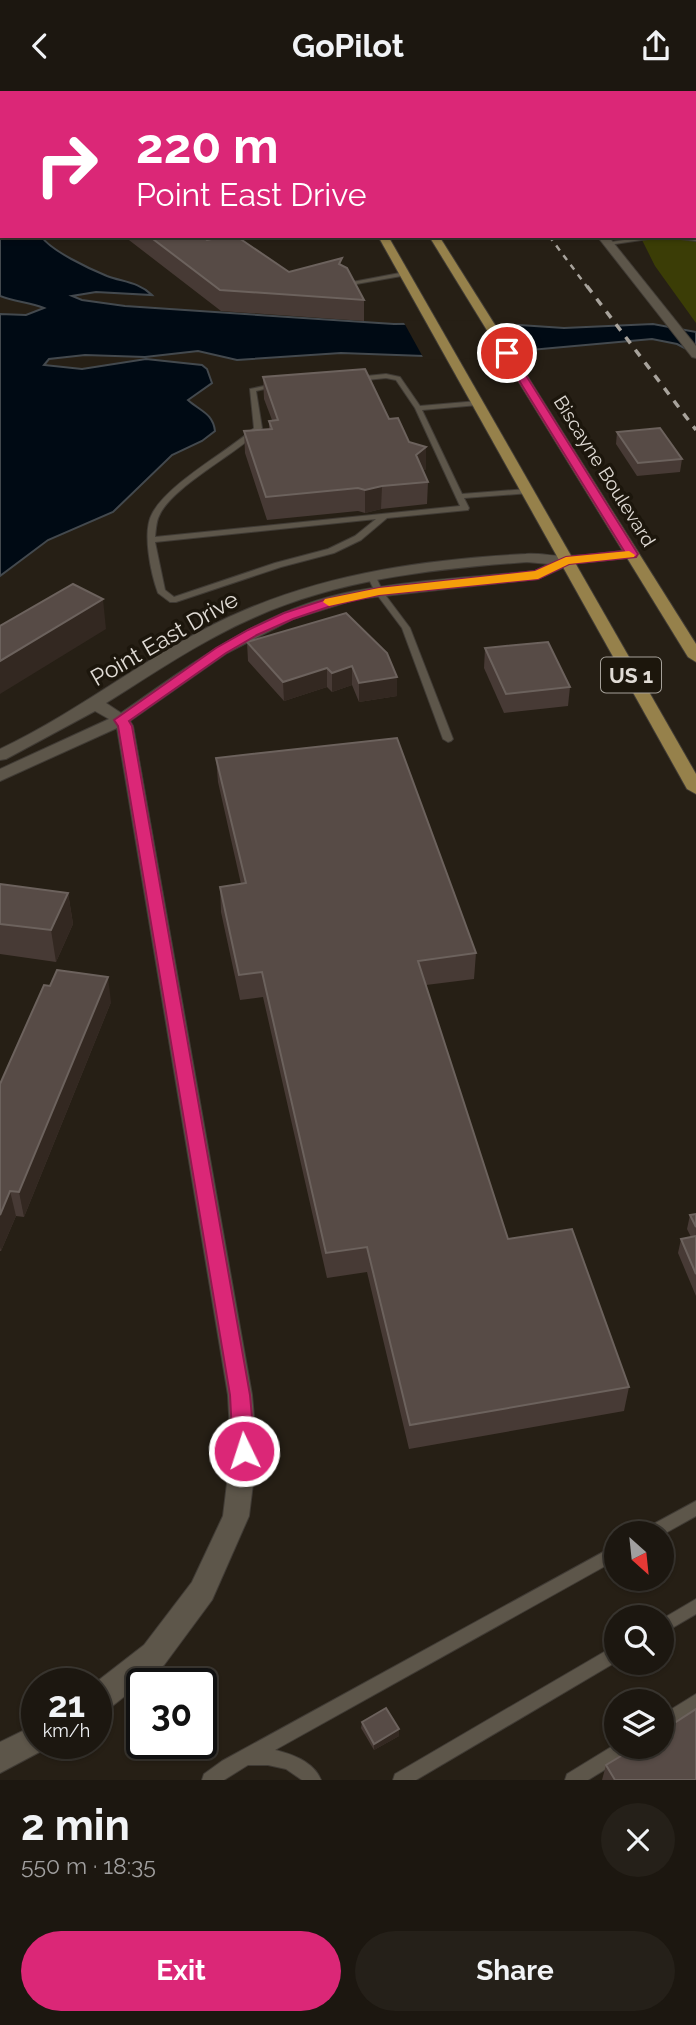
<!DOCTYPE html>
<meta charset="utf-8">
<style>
:root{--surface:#1c1710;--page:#252019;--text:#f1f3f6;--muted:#a09f9f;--line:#3a3630;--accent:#db2777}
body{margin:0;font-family:Raleway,sans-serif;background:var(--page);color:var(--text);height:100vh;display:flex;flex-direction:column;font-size:26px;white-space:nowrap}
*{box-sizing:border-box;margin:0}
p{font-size:23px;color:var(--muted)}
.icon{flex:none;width:38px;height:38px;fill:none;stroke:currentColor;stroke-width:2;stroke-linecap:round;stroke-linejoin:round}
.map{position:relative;height:1689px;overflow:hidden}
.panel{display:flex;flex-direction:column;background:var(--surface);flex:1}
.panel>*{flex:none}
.banner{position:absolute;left:0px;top:0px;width:696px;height:147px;box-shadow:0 2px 5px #0004,0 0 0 2px var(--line);background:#db2777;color:#fff;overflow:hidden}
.needle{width:46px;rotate:153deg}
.fabs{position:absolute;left:604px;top:1430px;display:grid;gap:14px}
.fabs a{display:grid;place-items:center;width:70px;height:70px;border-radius:50%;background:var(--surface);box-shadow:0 2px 5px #0004,0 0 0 2px var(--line);font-size:35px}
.speed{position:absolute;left:21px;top:1577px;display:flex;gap:14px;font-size:35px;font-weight:700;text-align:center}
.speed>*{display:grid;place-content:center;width:91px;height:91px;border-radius:50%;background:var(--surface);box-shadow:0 2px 5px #0004,0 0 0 2px var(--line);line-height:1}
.speed small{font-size:18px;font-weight:400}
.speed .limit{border:4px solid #111;border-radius:10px;background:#fff;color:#111}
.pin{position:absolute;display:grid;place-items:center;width:60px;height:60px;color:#fff;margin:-30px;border:4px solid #fff;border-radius:50%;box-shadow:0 2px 7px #0007}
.me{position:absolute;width:77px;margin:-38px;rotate:356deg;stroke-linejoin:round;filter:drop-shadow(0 0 5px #0008)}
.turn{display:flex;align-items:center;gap:24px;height:147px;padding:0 21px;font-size:32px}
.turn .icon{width:91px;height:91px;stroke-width:2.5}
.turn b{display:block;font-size:49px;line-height:60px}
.round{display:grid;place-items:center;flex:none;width:74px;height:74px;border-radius:37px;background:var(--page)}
.overview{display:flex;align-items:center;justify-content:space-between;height:119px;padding:0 21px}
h1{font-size:42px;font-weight:700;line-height:52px}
.cta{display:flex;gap:14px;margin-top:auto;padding:14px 21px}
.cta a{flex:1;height:80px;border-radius:42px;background:var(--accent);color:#fff;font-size:28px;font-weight:700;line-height:80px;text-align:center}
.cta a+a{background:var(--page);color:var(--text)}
header{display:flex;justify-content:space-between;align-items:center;height:91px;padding:0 21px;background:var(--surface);font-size:32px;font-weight:700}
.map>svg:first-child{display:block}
</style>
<header><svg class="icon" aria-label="back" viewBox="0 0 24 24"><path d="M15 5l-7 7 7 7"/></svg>GoPilot<svg class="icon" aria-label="share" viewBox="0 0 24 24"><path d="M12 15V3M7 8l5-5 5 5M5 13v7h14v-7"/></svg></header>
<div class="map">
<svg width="696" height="1689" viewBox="0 0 696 1689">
<rect width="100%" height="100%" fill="#261f15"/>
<polygon fill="#3b3d06" points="695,104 696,104 696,232 655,175 640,145 695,145"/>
<path fill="#000a14" stroke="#43494e" stroke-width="2" d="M 0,117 L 2,145 L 41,145 C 51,160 90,178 107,185 C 123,191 139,191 152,204 L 96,201 L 72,205 L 82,209 L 125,215 L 394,233 L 489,232 L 564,237 L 653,233 L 696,241 L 696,263 L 677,253 L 652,248 L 452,266 L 341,262 L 237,269 L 198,260 L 145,266 L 85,264 L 49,268 L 44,274 L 82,278 L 146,268 L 202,274 L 207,278 L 212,292 L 188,309 C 200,320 213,322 215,340 L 202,350 L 172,364 L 113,421 L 48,449 L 0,485 L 0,223 L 26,224 L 44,217 C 29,211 15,211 0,205 Z"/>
<polygon fill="#261f15" points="489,229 515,230 536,262 452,269 424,268 403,230"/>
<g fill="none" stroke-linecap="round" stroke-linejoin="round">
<g stroke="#403b35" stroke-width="2">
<g id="service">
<polygon points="649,145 668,145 608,154 605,152"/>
<polygon points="670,145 696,146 696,150 673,147"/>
<polygon points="405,181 407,182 407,184 345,195 342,193"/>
<path d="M 386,283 L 400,286 L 420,315 L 478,310 L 481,312 L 478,314 L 422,319 L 462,403 L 527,398 L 531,400 L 530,402 L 464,407 L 469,417 L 468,419 L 387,427 L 361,449 L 334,462 L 281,476 L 176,511 L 170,511 L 158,502 C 151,483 142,441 152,423 C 167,393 227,361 254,337 L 250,298 L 278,292 L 281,294 L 256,300 L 262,337 C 237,363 171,396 159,425 C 156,431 156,439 155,446 L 460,415 L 415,317 L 396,289 L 386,287 L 357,290 L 354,288 L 357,286 ZM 376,428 L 355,445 L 328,458 L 275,472 L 174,506 L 165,499 L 155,451 Z"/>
<polygon points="368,482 374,482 383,501 410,537 453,648 451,650 448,651 443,648 402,537 375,501 367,484"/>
<polygon points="696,1410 696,1425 662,1444 662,1442 644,1442 646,1437"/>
<path d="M 616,1454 L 616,1469 L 275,1659 C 292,1663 314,1671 321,1689 L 302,1689 L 286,1678 L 268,1674 L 248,1674 L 224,1689 L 202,1689 L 204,1683 L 222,1670 Z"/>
<polygon points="696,1508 696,1523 662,1543 662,1528"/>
<polygon points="616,1554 616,1571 416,1689 393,1689 395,1683"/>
<polygon points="696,1603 696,1620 662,1641 662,1624"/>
<polygon points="616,1653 616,1656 634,1656 632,1662 588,1689 565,1689 567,1683"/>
</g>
</g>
<g stroke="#403b35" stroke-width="2">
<g id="minor">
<path d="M 632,459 L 639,463 L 637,466 L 571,473 L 538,488 L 357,508 L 293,528 L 227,562 L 130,630 L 133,635 L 252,1304 L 257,1360 L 249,1425 L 212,1509 L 164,1574 L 106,1620 L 96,1624 L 95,1592 L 144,1554 L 192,1491 L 223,1425 L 231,1360 L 228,1304 L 117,637 L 0,690 L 0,678 L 109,628 L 95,620 L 6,668 L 0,669 L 0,658 C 85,618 158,555 245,519 C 334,481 430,468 526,463 C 538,462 551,465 563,465 C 586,465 609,461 632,459 ZM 527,471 L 549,473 L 535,480 C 475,486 414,489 355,500 C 266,516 193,572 121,622 L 106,612 C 154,582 202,549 255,526 C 341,488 434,478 527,471 Z"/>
<polygon points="37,1633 37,1652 50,1652 47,1657 0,1682 0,1651"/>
</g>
</g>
<g stroke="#403b35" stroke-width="2">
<g id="tertiary">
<polygon points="487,0 495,0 496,2 487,2"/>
<polygon points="597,145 608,145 696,255 696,267 692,266"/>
</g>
</g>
<g stroke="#403b35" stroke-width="2">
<g id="primary">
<polygon points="296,0 304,0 305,2 296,2"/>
<polygon points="338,0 346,0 347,2 338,2"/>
<polygon points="378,145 388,145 696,683 696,703 687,698"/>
<polygon points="429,145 439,145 696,553 696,571 688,566"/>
</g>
</g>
<use href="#service" fill="#5d564a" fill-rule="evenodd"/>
<use href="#minor" fill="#5d564a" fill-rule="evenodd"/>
<use href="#tertiary" fill="#5d564a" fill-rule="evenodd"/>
<use href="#primary" fill="#96814b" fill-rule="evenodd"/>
<g stroke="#a8a39c" stroke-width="2.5" stroke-dasharray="6 6" stroke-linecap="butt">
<polyline points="448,0 450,2"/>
<polyline points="549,145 588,197"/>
</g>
<polyline stroke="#a8a39c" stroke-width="3.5" stroke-dasharray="8 8" stroke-linecap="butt" points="587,195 696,339"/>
</g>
<g fill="#473a35">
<polygon points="106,145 201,145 207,149 289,181 342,174 364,209 364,230 221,220 125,146 111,149"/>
<polygon points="263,286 389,328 409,351 426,356 426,378 423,380 428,391 427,413 381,418 365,422 358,420 267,429 245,362 244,340 269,338 269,330 272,329 264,308"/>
<polygon points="617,341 682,368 680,381 637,385 616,353"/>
<polygon points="247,551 397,586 397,605 359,611 352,594 332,601 327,596 284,610 248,570"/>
<polygon points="485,557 570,596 568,615 504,622 484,577"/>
<polygon points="216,667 476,862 474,888 426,894 508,1148 629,1296 624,1320 409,1358 367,1181 327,1187 263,906 240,909 221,821 220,796 241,793 218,691"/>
<polygon points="0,793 68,802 73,833 56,871 0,863"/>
<polygon points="111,911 24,1126 16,1125 1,1160 0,1160 0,993"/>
<polygon points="696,1123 696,1205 678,1162 681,1148 691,1146 687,1138 690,1124"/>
<polygon points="362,1631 399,1638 399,1645 374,1659 361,1637"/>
<polygon points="606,1674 696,1689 602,1689"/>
</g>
<g fill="#332821">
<rect x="0" y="49" width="2" height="21"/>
<polygon points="110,145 125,145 125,146 111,149"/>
<polygon points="426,356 426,378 415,386 416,364"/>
<polygon points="382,395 381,418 365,422 365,399"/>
<polygon points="103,508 106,538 0,603 0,570"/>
<polygon points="352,575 352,594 332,601 332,582"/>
<polygon points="327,577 327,596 284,610 283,591"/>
<polygon points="397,586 397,605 359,611 359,592"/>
<polygon points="68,802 73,833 56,871 51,839"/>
<polygon points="108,886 111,911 24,1126 19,1101"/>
<polygon points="10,1100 16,1125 1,1160 0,1156 0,1124"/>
<polygon points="399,1638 399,1645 374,1659 374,1653"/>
</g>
<g fill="#574b46" stroke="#6c625d" stroke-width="2">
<rect x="0" y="27" width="2" height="22"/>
<polygon points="149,145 201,145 207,149 227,145 236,145 289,181 342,167 339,173 347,177 364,209 220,199"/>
<polygon points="365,278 389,328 398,327 409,351 426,356 416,364 428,391 382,395 365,399 358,397 266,406 244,340 272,338 269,330 278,329 263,286"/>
<polygon points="660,337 682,368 638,372 617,341"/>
<polygon points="73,493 103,508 0,570 0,535"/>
<polygon points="346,522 387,562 397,586 359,592 352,575 332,582 327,577 283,591 247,551"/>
<polygon points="548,551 570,596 506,603 485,557"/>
<polygon points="397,647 476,862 418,870 508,1148 572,1138 629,1296 410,1334 367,1156 326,1162 262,881 239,884 220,796 246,792 216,667"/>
<polygon points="0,793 68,802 51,839 0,833"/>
<polygon points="57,879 108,886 19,1101 10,1100 0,1124 0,993 44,894 50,895"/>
<polygon points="696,1123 696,1136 690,1124"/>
<polygon points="696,1145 696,1183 681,1148"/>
<polygon points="386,1617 399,1638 374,1653 362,1631"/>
<polygon points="696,1618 696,1689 615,1689 606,1674 636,1656 662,1656 662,1640"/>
</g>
<polygon fill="#db2777" stroke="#8e194d" stroke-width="2" points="507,259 512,262 638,463 636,466 569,473 538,488 379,504 334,514 293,528 257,544 226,562 129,630 132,635 250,1304 255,1360 251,1367 244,1370 236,1367 233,1360 230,1304 118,635 114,629 216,557 248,539 284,522 327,508 379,497 535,480 566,466 624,460 502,262"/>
<polygon fill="#f59e0b" points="629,460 635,464 634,466 569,473 538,488 379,504 329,515 323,511 325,508 379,497 535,480 566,466"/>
<g text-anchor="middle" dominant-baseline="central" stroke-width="7" stroke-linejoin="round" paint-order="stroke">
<g font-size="19" fill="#e0dbd5" stroke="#1c160c">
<text transform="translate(605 380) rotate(58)">Biscayne Boulevard</text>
</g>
<rect fill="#1c160c" stroke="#a5a099" stroke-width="2" x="601" y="566.5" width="60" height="35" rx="5"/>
<g font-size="21" font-weight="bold" fill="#e0dbd5">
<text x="631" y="584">US 1</text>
</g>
<g font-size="23" fill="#e0dbd5" stroke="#1c160c">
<text transform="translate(164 547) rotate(-30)">Point East Drive</text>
</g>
</g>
</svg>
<div class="fabs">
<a><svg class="needle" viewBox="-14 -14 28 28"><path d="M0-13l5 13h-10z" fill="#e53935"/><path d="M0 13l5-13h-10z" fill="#a09f9f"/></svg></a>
<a><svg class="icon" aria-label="search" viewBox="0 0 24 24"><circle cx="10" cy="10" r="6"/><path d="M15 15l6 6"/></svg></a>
<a><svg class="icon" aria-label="layers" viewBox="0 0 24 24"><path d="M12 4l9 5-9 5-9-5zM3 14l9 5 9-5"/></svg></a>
</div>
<div class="speed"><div>21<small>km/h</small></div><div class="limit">30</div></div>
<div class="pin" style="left:507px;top:262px;background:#d93025"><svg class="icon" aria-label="arrive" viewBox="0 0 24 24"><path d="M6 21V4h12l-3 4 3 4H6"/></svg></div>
<svg class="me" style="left:244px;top:1360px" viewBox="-20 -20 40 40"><circle r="17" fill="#db2777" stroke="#fff" stroke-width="3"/><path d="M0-11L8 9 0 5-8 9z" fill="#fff"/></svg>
<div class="banner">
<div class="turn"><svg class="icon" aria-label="right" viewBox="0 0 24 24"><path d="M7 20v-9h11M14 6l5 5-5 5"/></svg><div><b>220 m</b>Point East Drive</div></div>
</div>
</div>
<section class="panel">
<div class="overview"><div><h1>2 min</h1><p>550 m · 18:35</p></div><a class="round"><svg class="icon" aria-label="close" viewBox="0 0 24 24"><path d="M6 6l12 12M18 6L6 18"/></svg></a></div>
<div class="cta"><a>Exit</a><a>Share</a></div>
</section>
